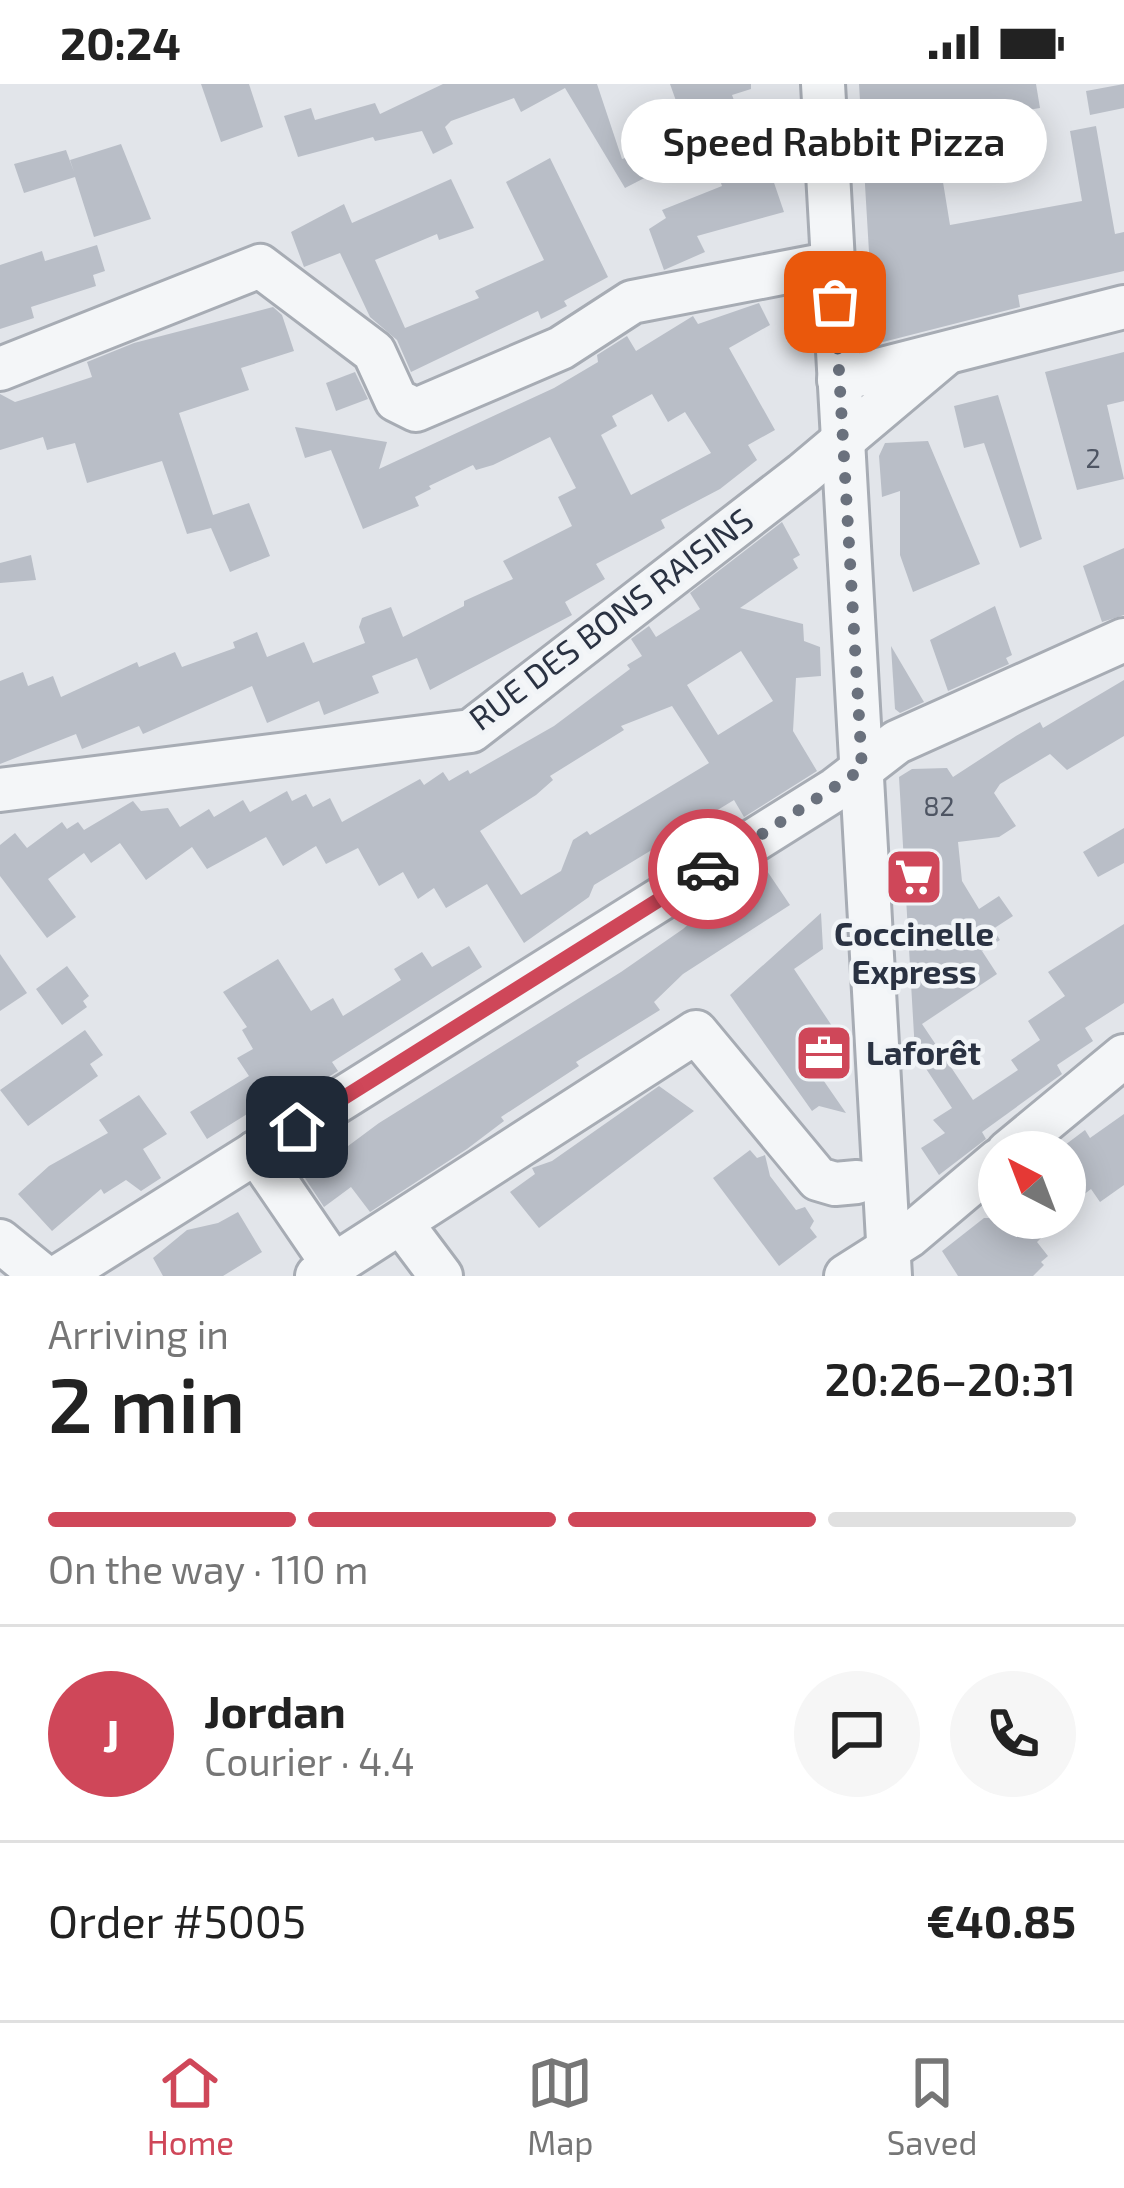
<!DOCTYPE html>
<meta charset="utf-8">
<style>
:root{--surface:#fff;--page:#f6f6f6;--text:#222;--muted:#767676;--line:#e0e0e0;--accent:#cf4759}
body{margin:0;font-family:"Exo 2",sans-serif;background:var(--page);color:var(--text);height:100vh;display:flex;flex-direction:column;font-size:45px;white-space:nowrap}
*{box-sizing:border-box;margin:0}
p{font-size:39px;color:var(--muted)}
.icon{flex:none;width:66px;height:66px;fill:none;stroke:currentColor;stroke-width:2;stroke-linecap:round;stroke-linejoin:round}
.map{position:relative;height:1192px;overflow:hidden}
.panel{display:flex;flex-direction:column;background:var(--surface);flex:1}
.panel>*{flex:none}
.needle{width:78px;rotate:318deg}
.tools{position:absolute;left:978px;top:1047px;display:grid;gap:24px}
.tools a{display:grid;place-items:center;width:108px;height:108px;border-radius:50%;background:var(--surface);box-shadow:0 6px 30px #0003;font-size:60px}
.pin{position:absolute;display:grid;place-items:center;width:102px;height:102px;color:#fff;margin:-51px;border-radius:24px;box-shadow:0 6px 18px #0006}
.courier{position:absolute;display:grid;place-items:center;width:120px;height:120px;margin:-60px;border:9px solid #cf4759;border-radius:50%;background:#fff;color:#222;box-shadow:0 3px 15px #0007}
.bubble{position:absolute;height:84px;border-radius:42px;background:var(--surface);box-shadow:0 6px 30px #0003;font-size:39px;font-weight:600;line-height:84px;text-align:center}
.summary em{font-style:normal;font-weight:600}
.summary div{display:flex;flex-direction:column-reverse}
.summary{display:flex;align-items:center;justify-content:space-between;height:204px;padding:0 48px}
h1{font-size:78px;font-weight:600;line-height:90px}
.bar{display:grid;grid-template-columns:repeat(4,1fr);gap:18px 12px;align-content:center;height:144px;padding:0 48px}
.bar i{height:15px;border-radius:9px;background:var(--line)}
.bar .selected{background:var(--accent)}
.bar p{grid-column:span 4}
.line{display:flex;align-items:center;gap:30px;padding:0 48px;border-top:3px solid var(--line)}
.line div{flex:1}
.round{display:grid;place-items:center;flex:none;width:126px;height:126px;border-radius:63px;background:var(--page)}
.status{display:flex;justify-content:space-between;align-items:center;height:84px;padding:0 60px;background:var(--surface);direction:ltr}
.status svg{height:33px;fill:currentColor}
.dock{display:flex;justify-content:space-around;align-items:center;height:168px;border-top:3px solid var(--line);background:var(--surface);font-size:33px;color:var(--muted)}
.dock a{display:grid;justify-items:center;gap:6px}
.dock .selected{color:var(--accent)}
.map>svg:first-child{display:block}
.building{fill:#b9bec7;fill-rule:evenodd}
.lines{fill:none;stroke-linecap:round;stroke-linejoin:round}
.minor-casing{stroke:#a7acb4;stroke-width:48}
.minor{stroke:#f4f6f8;stroke-width:42}
.done{stroke:#6a717d;stroke-width:12;stroke-dasharray:0 21.6}
.route{stroke:#cf4759;stroke-width:15}
.labels{text-anchor:middle;stroke-width:9;stroke-linejoin:round;paint-order:stroke}
.number-label{font-size:27px;fill:#4e5563}
.street-label{font-size:33px;fill:#2a3242;stroke:#f1f4f7}
.poi-label{font-size:33px;font-weight:bold;fill:#2a3242;stroke:#f1f4f7}
</style>
<div class="status"><b>20:24</b><svg viewBox="0 0 49 12"><path d="M0 12V9h3v3zM5 12V6h3v6zM10 12V3h3v9zM15 12V0h3v12zM26 1h20v11H26zM47 4h2v5h-2z"/></svg></div>
<div class="map">
<svg width="1124" height="1192" viewBox="0 0 1124 1192">
<rect width="100%" height="100%" fill="#e2e5ea"/>
<g class="building">
<path d="M201 0H249L263 43 221 58Z"/>
<path d="M443 0H597L622 75 648 67 658 87 625 104 565 4 521 28 514 14 451 37 445 43 453 60 433 70 422 47 375 57 373 53 298 73 284 32 311 24 315 36 375 19 380 30Z"/>
<path d="M670 0H751V5L732 11 761 87 769 84 784 128 697 152 705 168 664 186 649 145 666 134 662 126 722 102 695 23 680 28Z"/>
<path d="M859 0H1036L1040 24 986 33 995 83 942 92 950 141 1082 117 1070 47 1096 42 1115 150 1124 148V187L1018 211 1020 223 883 258 874 252Z"/>
<path d="M1124 0V24L1090 31 1086 7Z"/>
<path d="M121 60 151 135 94 153 75 93 24 109 14 80 66 66 74 88 70 76Z"/>
<path d="M550 74 608 193 564 217 567 222 541 235 538 227 411 288 397 256 370 233 340 169 304 183 291 148 344 120 352 139 451 95 474 144 439 156 437 150 375 176 405 244 479 214 475 207 544 176 506 98Z"/>
<path d="M97 161 105 187 93 191 96 202 31 223 34 234 0 245V181L42 167 45 177Z"/>
<path d="M759 219 770 241 729 264 775 346 748 361 757 376 720 405 661 436 665 444 596 480 605 495 565 518 572 531 430 606 417 574 372 592 379 609 324 631 319 617 267 639 252 602 143 650 139 642 82 665 76 650 0 680V597L23 588 28 602 53 592 61 613 137 578 139 583 175 568 182 583 235 564 233 558 257 548 267 573 304 558 313 579 365 559 359 543 362 534 391 523 403 553 464 522V517L513 495 503 477 572 442 558 413 576 404 550 353 493 381 476 386 473 381 429 402 431 405 415 413 419 422 363 445 331 366 305 374 295 343 387 358 379 385 554 304 598 278 597 271 627 252 636 267 693 232 698 240ZM652 310 668 338 685 328 711 369 631 411 601 351 617 342 612 332Z"/>
<path d="M273 223 282 231 294 267 241 284 249 306 179 329 213 431 249 419 270 472 230 488 211 444 187 450 162 377 87 399 75 359 47 366 43 353 0 366V310L15 318 31 313 92 293 87 278 134 259Z"/>
<path d="M1124 268V317L1107 321 1124 395 1077 406 1045 288Z"/>
<path d="M355 288 368 315 336 327 326 299Z"/>
<path d="M998 311 1042 455 1020 464 984 359 964 364 954 322Z"/>
<path d="M928 357 980 480 913 508 900 471V407L882 413 879 372 885 359Z"/>
<path d="M782 438 800 471 793 475 798 484 740 524 803 540 804 557 820 563 821 592 796 594 793 647 817 687 744 733 734 716 594 801 589 813 524 859 487 800 446 824 434 804 418 815 403 788 379 802 358 764 326 780 316 762 283 782 266 753 207 785 192 763 146 796 120 759 91 779 84 769 48 795 76 833 47 854 0 792V761L15 749 27 764 62 738 67 745 78 738 84 746 133 717 141 727 168 724 180 743 209 725 214 733 243 716 250 728 287 707 292 717 306 710 313 723 330 714 342 738 420 695 424 701 443 688 449 697 468 686 470 690 554 642 630 585 627 581 642 572 631 555 649 542 656 553 700 525 690 509ZM741 567 773 617 718 651 687 601ZM672 622 709 679 590 751 587 747 573 756 561 787 521 811 480 747 536 711 553 696 550 692 624 646 621 642Z"/>
<path d="M1124 464V531L1102 538 1083 482Z"/>
<path d="M31 471 36 496 0 499V479Z"/>
<path d="M995 522 1012 571 1006 574 1009 580 948 607 930 556Z"/>
<path d="M891 562 924 618 900 629 895 625Z"/>
<path d="M1124 596V652L1067 686 1050 670 1000 700 994 709 1016 742 999 753 958 758 962 797 979 825 999 812 1013 832 993 845 1000 856 982 867 997 890 922 940 973 1016 1018 986 1011 976 1040 956 1028 937 1065 912 1048 888 1124 840V919L1085 944 1093 957 1057 981 1062 990 982 1048 986 1055 939 1091 921 1064 945 1049 933 1036 952 1024 915 968 899 693 912 685 947 684 953 693 1016 652 1040 638 1043 644Z"/>
<path d="M1124 744V779L1098 793 1083 768Z"/>
<path d="M763 781 790 821 683 890 654 918 660 926 576 978 579 982 501 1033 504 1037 467 1065 370 1128 351 1103 324 1123 305 1094 379 1039 621 888 683 845 704 827 700 820Z"/>
<path d="M821 829 823 865 794 885 834 945 826 951 836 979 819 990 846 1029 819 1022 812 1027 730 911Z"/>
<path d="M469 862 482 883 332 978 338 987 271 1029 265 1019 207 1055 190 1028 249 992 237 974 253 965 242 946 247 943 223 908 278 875 311 927 333 914 343 932 401 896 394 885 422 868 432 883Z"/>
<path d="M0 870 27 909 0 927Z"/>
<path d="M67 882 89 912 83 917 87 923 62 941 36 905Z"/>
<path d="M85 946 103 971 90 980 98 992 28 1042 0 1006Z"/>
<path d="M659 1002 694 1027 539 1144 510 1108 535 1090 532 1084 552 1077Z"/>
<path d="M139 1011 167 1050 143 1065 161 1094 141 1107 126 1096 104 1110 101 1105 52 1147 18 1110 49 1082 108 1049 99 1036Z"/>
<path d="M1124 1030V1101L1100 1118 1091 1105 1065 1125V1061L1085 1046 1090 1054Z"/>
<path d="M750 1066 757 1074 765 1071 770 1092 796 1126 805 1123 814 1137 810 1144 817 1153 779 1182 713 1094Z"/>
<path d="M238 1128 262 1168 223 1192H163L153 1174 187 1146 218 1139Z"/>
<path d="M984 1134H1027L1042 1153 1037 1158 1048 1172 1041 1178 1044 1181 1033 1192H958L942 1167Z"/>
</g>
<g class="lines">
<defs>
<g id="minor">
<path d="M823 0 890 1192"/>
<path d="M0 285 260 182 374 268 396 316 416 326 561 264 632 218 833 179"/>
<path d="M839 296 1124 223"/>
<path d="M0 706 471 647 803 390 943 272"/>
<path d="M256 1068 334 1182"/>
<path d="M1008 1068 1124 972"/>
<path d="M402 1140 441 1192"/>
<path d="M0 1157 43 1192"/>
<path d="M59 1192 836 705 897 658 1124 556"/>
<path d="M317 1192 696 948 818 1095 835 1100 857 1098"/>
<path d="M846 1192 909 1152 999 1076"/>
</g>
</defs>
<use href="#minor" class="minor-casing"/>
<use href="#minor" class="minor"/>
</g>
<g class="lines">
<path class="done" d="M708 785 862 685 835 218"/>
<path class="route" d="M297 1043 708 785"/>
</g>
<defs>
<symbol id="supermarket-square" viewBox="-11 -11 22 22"><rect x="-9" y="-9" width="18" height="18" rx="4" fill="#cf4759" stroke="#f1f4f7"/><path d="M-6-5.5h2.5l.6 2H6L4.5 2H-2.5L-4.4-4H-6ZM-1.5 3.2a1.3 1.3 0 1 0 .1 0ZM3 3.2a1.3 1.3 0 1 0 .1 0Z" fill="#fff"/></symbol>
<symbol id="office-square" viewBox="-11 -11 22 22"><rect x="-9" y="-9" width="18" height="18" rx="4" fill="#cf4759" stroke="#f1f4f7"/><path d="M-6-3h4V-5.5h4V-3h4V5H-6ZM-1-4.5V-3h2v-1.5ZM-6 0V1H6V0Z" fill="#fff"/></symbol>
</defs>
<g fill-rule="evenodd">
<use href="#supermarket-square" x="881" y="760" width="66" height="66"/>
<use href="#office-square" x="791" y="936" width="66" height="66"/>
</g>
<g class="labels">
<g class="number-label">
<text x="1093" y="384">2</text>
<text x="939" y="732">82</text>
</g>
<g class="street-label">
<text transform="translate(611 535) rotate(-37)" y="12">RUE DES BONS RAISINS</text>
</g>
<g class="poi-label">
<text x="914" y="862">Coccinelle<tspan x="914" dy="38">Express</tspan></text>
<text x="866" y="981" text-anchor="start">Laforêt</text>
</g>
</g>
</svg>
<div class="tools">
<a><svg class="needle" viewBox="-14 -14 28 28"><path d="M0-13l5 13h-10z" fill="#e53935"/><path d="M0 13l5-13h-10z" fill="#767676"/></svg></a>
</div>
<div class="pin" style="left:835px;top:218px;background:#ea580c"><svg class="icon" aria-label="bag" viewBox="0 0 24 24"><path d="M5 8h14l-1 12H6zM9 8a3 3 0 0 1 6 0"/></svg></div>
<div class="pin" style="left:297px;top:1043px;background:#1f2937"><svg class="icon" aria-label="home" viewBox="0 0 24 24"><path d="M3 11l9-7 9 7M6 9v11h12V9"/></svg></div>
<div class="courier" style="left:708px;top:785px"><svg class="icon" aria-label="car" viewBox="0 0 24 24"><path d="M5 17H2v-5l4-1 3-4h7l3 4 3 1v5h-3M9 17h6M6 11h13"/><circle cx="7" cy="17" r="2"/><circle cx="17" cy="17" r="2"/></svg></div>
<div class="bubble" style="left:621px;top:15px;width:426px">Speed Rabbit Pizza</div>
</div>
<section class="panel">
<div class="summary"><div><h1>2 min</h1><p>Arriving in</p></div><em>20:26–20:31</em></div>
<div class="bar"><i class="selected"></i><i class="selected"></i><i class="selected"></i><i></i><p>On the way · 110 m</p></div>
<div class="line" style="height:216px"><b class="round" style="background:var(--accent);color:#fff">J</b><div><b>Jordan</b><p>Courier · 4.4</p></div><a class="round"><svg class="icon" aria-label="chat" viewBox="0 0 24 24"><path d="M4 5h16v11H9l-5 4z"/></svg></a><a class="round"><svg class="icon" aria-label="phone" viewBox="0 0 24 24"><path d="M5 4h4l2 5-3 2q2 4 5 5l2-3 5 2v4C11 20 4 13 5 4z"/></svg></a></div>
<div class="line" style="height:156px"><div>Order #5005</div><b>€40.85</b></div>
</section>
<nav class="dock">
<a class="selected"><svg class="icon" aria-label="home" viewBox="0 0 24 24"><path d="M3 11l9-7 9 7M6 9v11h12V9"/></svg>Home</a>
<a><svg class="icon" aria-label="map" viewBox="0 0 24 24"><path d="M3 6l6-2 6 2 6-2v14l-6 2-6-2-6 2zM9 4v14M15 6v14"/></svg>Map</a>
<a><svg class="icon" aria-label="saved" viewBox="0 0 24 24"><path d="M7 4h10v16l-5-4-5 4z"/></svg>Saved</a>
</nav>
